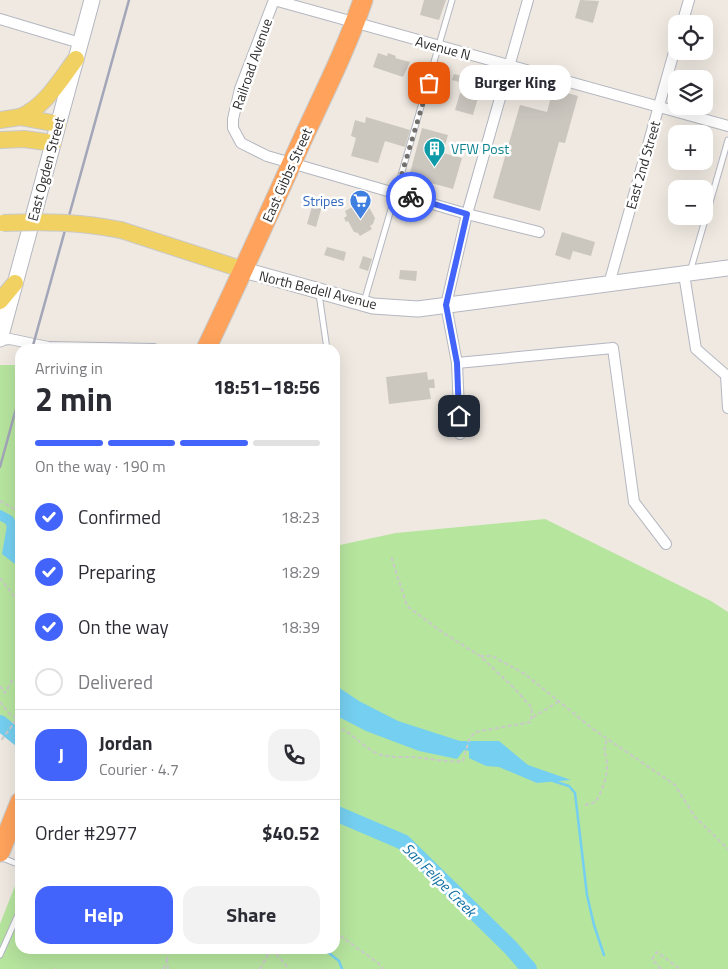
<!DOCTYPE html>
<meta charset="utf-8">
<style>
:root{--surface:#fff;--page:#f2f2f3;--text:#2b2b33;--muted:#7c7c81;--line:#e1e1e2;--accent:#4264fb}
body{margin:0;font-family:"Titillium Web",sans-serif;background:var(--page);color:var(--text);height:100vh;display:flex;flex-direction:column;font-size:19px;white-space:nowrap}
*{box-sizing:border-box;margin:0}
p{font-size:16px;color:var(--muted)}
.icon{flex:none;width:28px;height:28px;fill:none;stroke:currentColor;stroke-width:2;stroke-linecap:round;stroke-linejoin:round}
.map{position:relative;flex:1;overflow:hidden}
.side{position:absolute;left:15px;top:344px;width:325px;height:610px;display:flex;flex-direction:column;background:var(--surface);border-radius:15px;box-shadow:0 5px 20px #0002}
.side>*{flex:none}
.controls{position:absolute;left:668px;top:15px;display:grid;gap:10px}
.controls a{display:grid;place-items:center;width:45px;height:45px;border-radius:10px;background:var(--surface);box-shadow:0 5px 20px #0002;font-size:25px}
.pin{position:absolute;display:grid;place-items:center;width:42px;height:42px;color:#fff;margin:-21px;border-radius:10px;box-shadow:0 2px 8px #0006}
.courier{position:absolute;display:grid;place-items:center;width:50px;height:50px;margin:-25px;border:4px solid #4264fb;border-radius:50%;background:#fff;color:#222;box-shadow:0 1px 6px #0007}
.bubble{position:absolute;height:35px;border-radius:15px;background:var(--surface);box-shadow:0 5px 20px #0002;font-size:16px;font-weight:700;line-height:35px;text-align:center}
.summary em{font-style:normal;font-weight:700}
.summary div{display:flex;flex-direction:column-reverse}
.summary{display:flex;align-items:center;justify-content:space-between;height:85px;padding:0 20px}
h1{font-size:32px;font-weight:700;line-height:38px}
.bar{display:grid;grid-template-columns:repeat(4,1fr);gap:8px 5px;align-content:center;height:60px;padding:0 20px}
.bar i{height:6px;border-radius:4px;background:var(--line)}
.bar .on{background:var(--accent)}
.bar p{grid-column:span 4}
.line{display:flex;align-items:center;gap:12px;padding:0 20px;border-top:1px solid var(--line)}
.line div{flex:1}
.round{display:grid;place-items:center;flex:none;width:52px;height:52px;border-radius:15px;background:var(--page)}
ol{padding:0 20px;list-style:none}
li{display:flex;align-items:center;gap:15px;height:55px}
li p{margin-inline-start:auto}
li .icon{padding:5px;border-radius:50%;background:var(--accent);color:#fff;stroke-width:4}
li:last-child{color:var(--muted)}
li i{width:28px;height:28px;border:2px solid var(--line);border-radius:50%}
.button{display:flex;gap:10px;margin-top:auto;padding:10px 20px}
.button a{flex:1;height:58px;border-radius:15px;background:var(--accent);color:#fff;font-size:20px;font-weight:700;line-height:58px;text-align:center}
.button a+a{background:var(--page);color:var(--text)}
.map>svg:first-child{display:block}
.green{fill:#b6e59e}
.water{fill:#75cff0}
.lines{fill:none;stroke-linecap:round;stroke-linejoin:round}
.stream{stroke:#75cff0;stroke-width:2.5}
.canal{stroke:#75cff0;stroke-width:10}
.river{stroke:#75cff0;stroke-width:16}
.building{fill:#cbc7bf}
.lane-casing{stroke:#b4b7c1;stroke-width:7}
.street-casing{stroke:#b4b7c1;stroke-width:12}
.secondary-casing{stroke:#b4b7c1;stroke-width:17}
.primary-casing{stroke:#c9c9c9;stroke-width:18}
.highway-casing{stroke:#c9c9c9;stroke-width:21}
.path{stroke:#c9c9c9;stroke-width:2;stroke-dasharray:4 2.5;stroke-linecap:butt}
.lane{stroke:#fff;stroke-width:5}
.street{stroke:#fff;stroke-width:10}
.secondary{stroke:#fff;stroke-width:15}
.primary{stroke:#f2d163;stroke-width:16}
.highway{stroke:#ffa35c;stroke-width:19}
.rail{stroke:#a3a6b8;stroke-width:2.5}
.primary-bridge-casing{stroke:#c9c9c9;stroke-width:18;stroke-linecap:butt}
.primary-bridge{stroke:#f2d163;stroke-width:16}
.done{stroke:#726f6d;stroke-width:5;stroke-dasharray:0 9}
.route{stroke:#4264fb;stroke-width:6}
.labels{text-anchor:middle;stroke-width:5;stroke-linejoin:round;paint-order:stroke}
.street-label{font-size:14px;fill:#2e2e2e;stroke:#fff}
.culture-label{font-size:14px;fill:#0d838f;stroke:#fff;text-anchor:start}
.shop-label{font-size:14px;fill:#366cbe;stroke:#fff;text-anchor:end}
.water-label{font-size:15px;font-style:italic;fill:#0d6fa3;stroke:#fff}
</style>
<div class="map">
<svg width="728" height="969" viewBox="0 0 728 969">
<rect width="100%" height="100%" fill="#efe9e1"/>
<g class="green">
<path d="M0 365H20V724L0 719Z"/>
<path d="M545 519 711 601 728 612V969H0V924L20 873V949H335V546L396 533Z"/>
</g>
<g class="water">
<path d="M7 525 20 529V568L2 554Z"/>
<path d="M335 685 359 701 398 721 460 741H499L528 765 571 780 537 783 499 767 486 766 469 758V751L464 750 457 759 419 751 366 731 335 715Z"/>
</g>
<g class="lines">
<g class="stream">
<path d="M553 781 569 786 575 793 587 895 594 925 604 955"/>
<path d="M324 949 339 961 342 969"/>
</g>
<path class="canal" d="M0 515 9 520 20 540"/>
<g class="river">
<path d="M0 723 20 739"/>
<path d="M335 813 403 842 511 948 529 969"/>
</g>
</g>
<g class="building">
<path d="M424 0H446L439 20 420 15Z"/>
<path d="M580 0 599 1 593 23 575 18Z"/>
<path d="M378 53 387 56 388 53 396 56 395 58 410 62 403 77 373 67Z"/>
<path d="M454 74 485 81 484 88 452 80Z"/>
<path d="M553 89 578 96 565 143 559 142 540 211 493 198 520 105 547 112Z"/>
<path d="M460 93 478 98 473 115 455 110Z"/>
<path d="M366 117 410 130 405 147 385 141 378 163 351 156 356 138 351 136 355 120 365 123Z"/>
<path d="M422 128 448 135 443 153 462 158 453 189 409 177Z"/>
<path d="M365 200 375 218 373 224 370 226 372 229 360 236 358 233 354 232 348 221 346 222 344 218 347 216 345 211Z"/>
<path d="M313 203 322 206 316 227 307 224Z"/>
<path d="M562 232 595 242 591 256 573 251 570 260 555 255Z"/>
<path d="M327 247 346 252 344 261 324 255Z"/>
<path d="M363 256 372 259 368 271 359 268Z"/>
<path d="M400 270 417 271 416 281 399 279Z"/>
<path d="M427 372 428 380 434 379 435 388H429L431 399 389 404 386 377Z"/>
</g>
<g class="lines">
<defs>
<g id="lane">
<path d="M690 272 728 140"/>
<path d="M319 294 327 349"/>
<path d="M364 302 452 0"/>
<path d="M0 857 20 865"/>
<path d="M0 955 20 910"/>
</g>
<g id="street">
<path d="M274 0 728 126"/>
<path d="M274 0 240 89 233 119V128L241 143 267 156 467 214 539 232"/>
<path d="M0 19 80 43"/>
<path d="M682 24 689 0"/>
<path d="M684 274 696 349 728 377"/>
<path d="M609 284 676 45"/>
<path d="M0 340 10 339 48 347 154 349"/>
<path d="M457 363 613 348 634 502 666 544"/>
<path d="M726 375 728 408"/>
<path d="M460 434 457 363 446 305 467 214 528 0"/>
</g>
<g id="secondary">
<path d="M244 270 373 306 418 309 728 268"/>
<path d="M0 339 92 0"/>
</g>
<g id="primary">
<path d="M20 117C45 107 60 80 76 59"/>
<path d="M0 120 20 117 58 124"/>
<path d="M0 140 24 139 53 143"/>
<path d="M121 230 244 270"/>
<path d="M0 301 15 283"/>
</g>
<g id="highway">
<path d="M206 349C240 278 272 207 304 136 325 91 347 47 363 0"/>
<path d="M0 852 20 802"/>
</g>
</defs>
<use href="#lane" class="lane-casing"/>
<use href="#street" class="street-casing"/>
<use href="#secondary" class="secondary-casing"/>
<use href="#primary" class="primary-casing"/>
<use href="#highway" class="highway-casing"/>
<g class="path">
<path d="M0 501 20 512"/>
<path d="M0 578 18 601"/>
<path d="M20 597 18 601 20 606"/>
<path d="M480 656H492L525 674 593 729 675 785 695 817 728 849"/>
<path d="M0 686 5 693 13 679"/>
<path d="M0 702 9 713 17 719 2 739 0 737"/>
<path d="M533 717 558 702"/>
<path d="M335 727C351 731 360 744 374 752 385 758 400 757 412 757 430 758 446 763 463 761L469 740 475 732 531 722 532 708 514 688 480 656 442 632 407 606 391 556"/>
<path d="M585 805 596 802C602 790 608 776 607 763 605 751 603 752 607 739"/>
<path d="M335 932 378 963 383 969"/>
<path d="M272 949 289 969"/>
<path d="M167 961 168 949"/>
<path d="M55 968 56 969"/>
<path d="M163 969 167 961 168 969"/>
<path d="M260 969 271 949"/>
<path d="M661 969 652 959 657 952 680 969"/>
</g>
<use href="#lane" class="lane"/>
<use href="#street" class="street"/>
<use href="#secondary" class="secondary"/>
<use href="#primary" class="primary"/>
<use href="#highway" class="highway"/>
<g class="rail">
<path d="M32 349 129 0"/>
<path d="M0 467 20 394"/>
</g>
<defs>
<path id="primary-bridge" d="M3 223C46 221 79 222 121 230"/>
</defs>
<use href="#primary-bridge" class="primary-bridge-casing"/>
<use href="#primary-bridge" class="primary-bridge"/>
</g>
<g class="lines">
<path class="done" d="M411 197 396 193 429 83"/>
<path class="route" d="M411 197 467 214 446 305 457 363 459 416"/>
</g>
<defs>
<symbol id="building-pin" viewBox="-11 -11 22 30"><path d="M0 17L-7.5 6A9.5 9.5 0 1 1 7.5 6Z" fill="#0f9aa8" stroke="#fff"/><path d="M-4-6H4V6H1V3H-1V6H-4ZM-2.5-4.3h1.7v1.8h-1.7ZM.8-4.3h1.7v1.8H.8ZM-2.5-1h1.7V.8h-1.7ZM.8-1h1.7V.8H.8Z" fill="#fff"/></symbol>
<symbol id="supermarket-pin" viewBox="-11 -11 22 30"><path d="M0 17L-7.5 6A9.5 9.5 0 1 1 7.5 6Z" fill="#3f7fe0" stroke="#fff"/><path d="M-6-5.5h2.5l.6 2H6L4.5 2H-2.5L-4.4-4H-6ZM-1.5 3.2a1.3 1.3 0 1 0 .1 0ZM3 3.2a1.3 1.3 0 1 0 .1 0Z" fill="#fff"/></symbol>
</defs>
<g fill-rule="evenodd">
<use href="#building-pin" x="422" y="136" width="25" height="34"/>
<use href="#supermarket-pin" x="348" y="188" width="25" height="34"/>
</g>
<g class="labels">
<g class="street-label">
<text transform="translate(443 48) rotate(15)" y="5">Avenue N</text>
<text transform="translate(252 64) rotate(-71)" y="5">Railroad Avenue</text>
<text transform="translate(643 165) rotate(-74)" y="5">East 2nd Street</text>
<text transform="translate(46 169) rotate(-75)" y="5">East Ogden Street</text>
<text transform="translate(287 175) rotate(-66)" y="5">East Gibbs Street</text>
<text transform="translate(318 290) rotate(14)" y="5">North Bedell Avenue</text>
</g>
<g class="culture-label">
<text x="451" y="154">VFW Post</text>
</g>
<g class="shop-label">
<text x="344" y="206">Stripes</text>
</g>
<g class="water-label">
<text transform="translate(439 880) rotate(45)" y="5">San Felipe Creek</text>
</g>
</g>
</svg>
<div class="controls">
<a><svg class="icon" aria-label="locate" viewBox="0 0 24 24"><circle cx="12" cy="12" r="6"/><path d="M12 2v4M12 18v4M2 12h4M18 12h4"/></svg></a>
<a><svg class="icon" aria-label="layers" viewBox="0 0 24 24"><path d="M12 4l9 5-9 5-9-5zM3 14l9 5 9-5"/></svg></a>
<a>+</a>
<a>−</a>
</div>
<div class="pin" style="left:429px;top:83px;background:#ea580c"><svg class="icon" aria-label="bag" viewBox="0 0 24 24"><path d="M5 8h14l-1 12H6zM9 8a3 3 0 0 1 6 0"/></svg></div>
<div class="pin" style="left:459px;top:416px;background:#1f2937"><svg class="icon" aria-label="home" viewBox="0 0 24 24"><path d="M3 11l9-7 9 7M6 9v11h12V9"/></svg></div>
<div class="courier" style="left:411px;top:197px"><svg class="icon" aria-label="bike" viewBox="0 0 24 24"><circle cx="6" cy="16" r="4"/><circle cx="18" cy="16" r="4"/><path d="M6 16l4-8h5l3 8M10 8l3 8H6M13 5h3"/></svg></div>
<div class="bubble" style="left:459px;top:65px;width:112px">Burger King</div>
<section class="side">
<div class="summary"><div><h1>2 min</h1><p>Arriving in</p></div><em>18:51–18:56</em></div>
<div class="bar"><i class="on"></i><i class="on"></i><i class="on"></i><i></i><p>On the way · 190 m</p></div>
<ol>
<li><svg class="icon" aria-label="check" viewBox="0 0 24 24"><path d="M5 12l5 5 9-10"/></svg>Confirmed<p>18:23</p></li>
<li><svg class="icon" aria-label="check" viewBox="0 0 24 24"><path d="M5 12l5 5 9-10"/></svg>Preparing<p>18:29</p></li>
<li><svg class="icon" aria-label="check" viewBox="0 0 24 24"><path d="M5 12l5 5 9-10"/></svg>On the way<p>18:39</p></li>
<li><i></i>Delivered</li>
</ol>
<div class="line" style="height:90px"><b class="round" style="background:var(--accent);color:#fff">J</b><div><b>Jordan</b><p>Courier · 4.7</p></div><a class="round"><svg class="icon" aria-label="phone" viewBox="0 0 24 24"><path d="M5 4h4l2 5-3 2q2 4 5 5l2-3 5 2v4C11 20 4 13 5 4z"/></svg></a></div>
<div class="line" style="height:65px"><div>Order #2977</div><b>$40.52</b></div>
<div class="button"><a>Help</a><a>Share</a></div>
</section>
</div>
